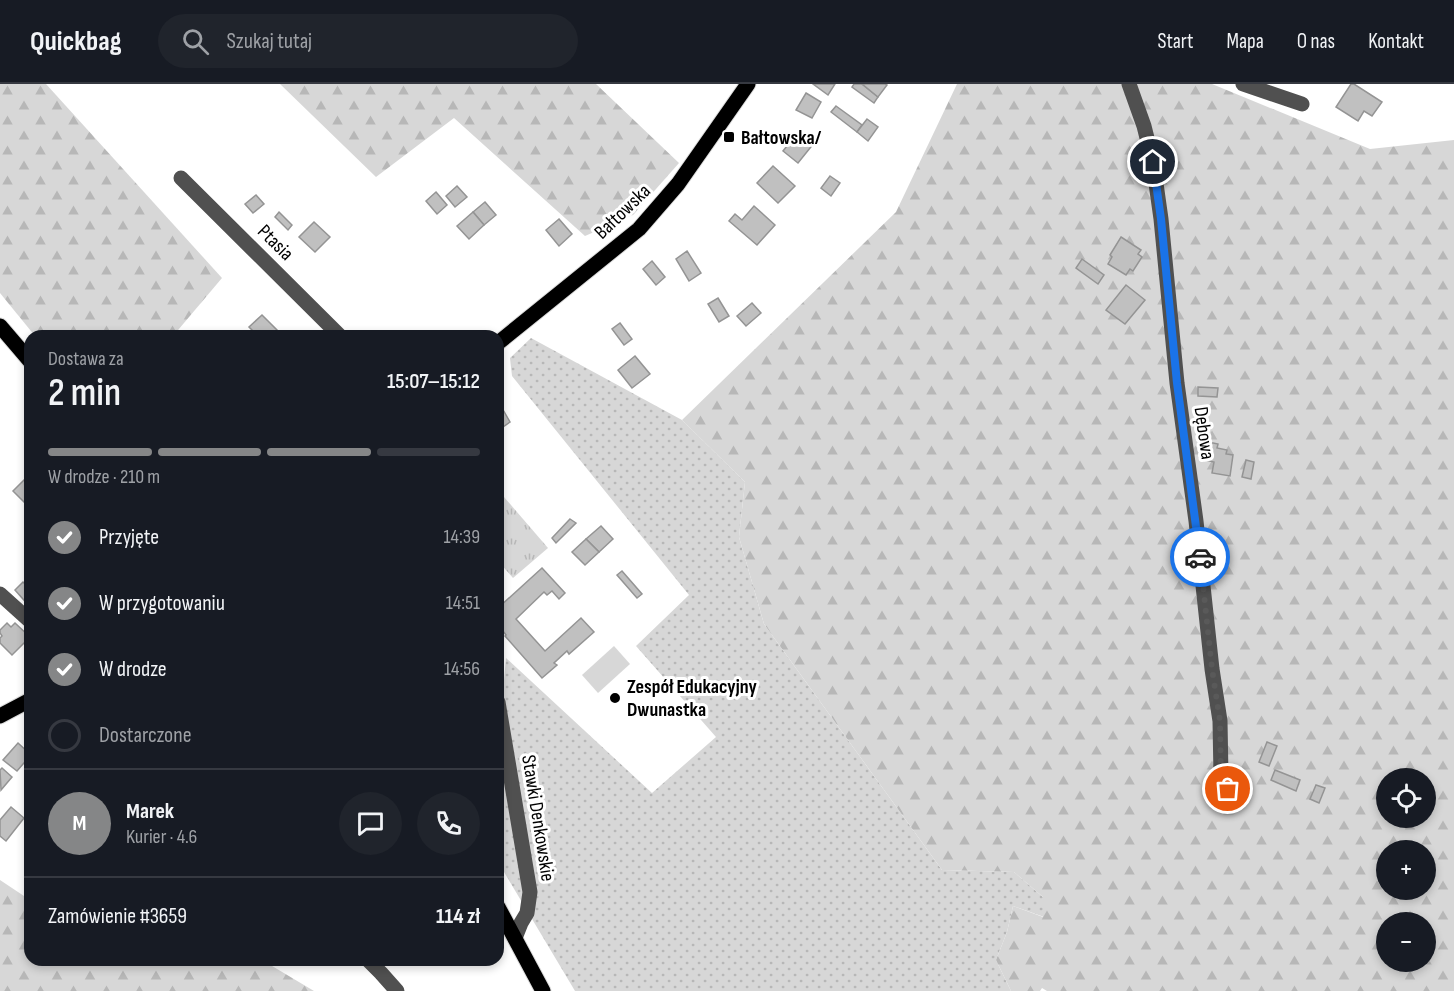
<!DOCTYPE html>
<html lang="pl">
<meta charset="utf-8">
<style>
:root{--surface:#171b24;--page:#20242c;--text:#f1f3f6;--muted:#9ea1a6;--line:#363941;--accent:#858687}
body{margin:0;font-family:"Sofia Sans Condensed",sans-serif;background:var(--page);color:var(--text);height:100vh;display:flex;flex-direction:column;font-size:22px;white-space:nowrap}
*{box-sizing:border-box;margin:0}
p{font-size:20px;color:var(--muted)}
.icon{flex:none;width:33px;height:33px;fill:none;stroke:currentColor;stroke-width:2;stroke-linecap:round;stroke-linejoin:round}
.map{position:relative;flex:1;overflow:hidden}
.side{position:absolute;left:24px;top:246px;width:480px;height:636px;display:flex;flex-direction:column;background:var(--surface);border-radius:18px;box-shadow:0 3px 9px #0003}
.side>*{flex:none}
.controls{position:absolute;left:1376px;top:684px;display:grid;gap:12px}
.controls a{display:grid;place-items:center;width:60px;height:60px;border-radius:50%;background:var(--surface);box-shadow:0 3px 9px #0003;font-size:30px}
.pin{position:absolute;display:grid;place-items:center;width:51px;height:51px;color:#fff;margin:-26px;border:3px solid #fff;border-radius:50%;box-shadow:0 2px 6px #0007}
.courier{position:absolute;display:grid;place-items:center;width:60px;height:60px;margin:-30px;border:4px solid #1a73e8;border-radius:50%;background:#fff;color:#222;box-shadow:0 2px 8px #0007}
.overview em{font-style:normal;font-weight:600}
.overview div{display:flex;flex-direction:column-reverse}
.overview{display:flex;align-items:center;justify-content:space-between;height:102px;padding:0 24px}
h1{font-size:39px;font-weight:600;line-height:45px}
.bar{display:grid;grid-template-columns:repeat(4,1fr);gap:9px 6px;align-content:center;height:72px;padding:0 24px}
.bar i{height:8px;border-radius:4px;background:var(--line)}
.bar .active{background:var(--accent)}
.bar p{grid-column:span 4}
.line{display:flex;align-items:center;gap:15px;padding:0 24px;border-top:2px solid var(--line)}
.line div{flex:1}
.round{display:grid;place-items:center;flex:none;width:63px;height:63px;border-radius:32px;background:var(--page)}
ol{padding:0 24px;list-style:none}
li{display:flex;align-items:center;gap:18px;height:66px}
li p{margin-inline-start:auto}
li .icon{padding:6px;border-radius:50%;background:var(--accent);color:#fff;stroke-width:4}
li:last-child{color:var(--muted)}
li i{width:33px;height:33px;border:3px solid var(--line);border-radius:50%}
header{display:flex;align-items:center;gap:36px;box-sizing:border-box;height:84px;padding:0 30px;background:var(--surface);border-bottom:2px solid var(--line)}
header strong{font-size:28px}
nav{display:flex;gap:33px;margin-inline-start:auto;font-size:21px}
.search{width:420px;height:54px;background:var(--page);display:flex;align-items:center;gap:15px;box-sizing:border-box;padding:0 21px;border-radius:33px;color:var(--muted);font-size:22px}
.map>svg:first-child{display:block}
.grass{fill:url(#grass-dots)}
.forest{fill:url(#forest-firs);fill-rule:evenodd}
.park{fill:url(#park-tufts)}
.pitch{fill:#d7d7d7}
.building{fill:#c0c0c0;stroke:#949494;stroke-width:1.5}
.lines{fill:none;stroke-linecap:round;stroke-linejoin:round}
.major-casing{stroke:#dbdbdb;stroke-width:17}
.minor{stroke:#505050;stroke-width:15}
.major{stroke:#000;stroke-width:15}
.done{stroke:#595959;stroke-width:6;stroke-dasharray:0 10.8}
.route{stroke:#1a73e8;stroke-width:8}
.poi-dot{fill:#000;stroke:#fff;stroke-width:2}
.labels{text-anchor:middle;stroke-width:6;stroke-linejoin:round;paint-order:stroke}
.poi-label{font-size:20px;font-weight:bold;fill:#000;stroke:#fff;text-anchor:start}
.street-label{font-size:20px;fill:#000;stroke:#fff}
</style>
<header>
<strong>Quickbag</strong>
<div class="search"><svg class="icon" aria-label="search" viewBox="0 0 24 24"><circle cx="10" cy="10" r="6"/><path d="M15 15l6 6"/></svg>Szukaj tutaj</div>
<nav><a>Start</a><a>Mapa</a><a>O nas</a><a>Kontakt</a></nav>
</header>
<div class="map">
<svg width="1454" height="907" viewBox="0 0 1454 907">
<defs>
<pattern id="grass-dots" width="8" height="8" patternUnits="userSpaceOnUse" patternTransform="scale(1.5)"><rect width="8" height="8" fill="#d7d7d7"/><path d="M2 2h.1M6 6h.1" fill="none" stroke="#b7b7b7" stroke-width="1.8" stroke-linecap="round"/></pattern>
<pattern id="forest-firs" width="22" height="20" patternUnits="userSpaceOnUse" patternTransform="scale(1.5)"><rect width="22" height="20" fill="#d7d7d7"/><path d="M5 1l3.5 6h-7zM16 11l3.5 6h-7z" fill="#b7b7b7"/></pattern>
<pattern id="park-tufts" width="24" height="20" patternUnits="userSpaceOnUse" patternTransform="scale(1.5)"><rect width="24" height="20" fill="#d7d7d7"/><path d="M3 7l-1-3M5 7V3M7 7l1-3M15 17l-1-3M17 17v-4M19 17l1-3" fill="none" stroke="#b7b7b7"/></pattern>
</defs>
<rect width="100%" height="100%" fill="#fff"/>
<path class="grass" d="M531 254 682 336 745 398 739 453 764 540 942 786 1014 788 1043 813 1044 833 1013 822 1007 848 996 876 1011 907H575L498 778V635L501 629 506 574 652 709 716 653 636 562 689 511 512 292 510 274Z"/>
<g class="forest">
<path d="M0 0H46L222 194 173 252H35L0 209Z"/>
<path d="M280 0H596L679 79 633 131 585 152 454 34 376 93Z"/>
<path d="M957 0H1212L1370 65 1454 56V907H1047L1042 904 1040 907H1011L996 876 1007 848 1013 822 1043 833V813L1014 788 942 786 764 540 739 453 745 398 682 336 896 128ZM1386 694H1425V734H1386ZM1386 766H1425V806H1386ZM1386 838H1425V878H1386Z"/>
<path d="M0 796 30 816V876H262L314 907H0Z"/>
</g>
<path class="park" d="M498 406 548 464 513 494 498 477Z"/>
<path class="pitch" d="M614 562 630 580 598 609 582 591Z"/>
<g class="building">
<path d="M813 0H835L828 11Z"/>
<path d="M854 0H862L878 13 874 19 852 3Z"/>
<path d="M862 0H885L887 1 878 13Z"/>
<path d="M1351 0H1354L1382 18 1372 32 1364 27 1358 37 1336 23Z"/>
<path d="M806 9 821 18 812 34 796 26Z"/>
<path d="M836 22 862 41 857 48 831 28Z"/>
<path d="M867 35 878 43 868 57 857 48Z"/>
<path d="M799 47 814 59 798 79 783 67Z"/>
<path d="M773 82 795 102 778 119 757 99Z"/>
<path d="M830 92 840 99 831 112 821 104Z"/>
<path d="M457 102 467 113 455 123 446 112Z"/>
<path d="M436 108 447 121 437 130 426 117Z"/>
<path d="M256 111 264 120 253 129 245 120Z"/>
<path d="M485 118 496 131 484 141 473 128Z"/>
<path d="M754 122 775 141 757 161 729 137 735 130 742 136Z"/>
<path d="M279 128 292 141 288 146 275 133Z"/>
<path d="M473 128 484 141 469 155 457 142Z"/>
<path d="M559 135 572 150 559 162 546 146Z"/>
<path d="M314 138 330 153 315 168 299 153Z"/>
<path d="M1121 153 1141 166 1138 170 1142 173 1133 187 1130 185 1126 191 1108 180 1112 173 1110 171Z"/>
<path d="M687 167 701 189 689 197 676 175Z"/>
<path d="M1082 175 1104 191 1098 200 1076 184Z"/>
<path d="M652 177 665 193 656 201 643 185Z"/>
<path d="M1126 201 1145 216 1125 240 1106 226Z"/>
<path d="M718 214 729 232 719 238 708 220Z"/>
<path d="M752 219 761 229 746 242 737 232Z"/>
<path d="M262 231 277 246 270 252H258L249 243Z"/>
<path d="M620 239 632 255 624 261 612 245Z"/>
<path d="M635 272 650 290 632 304 618 286Z"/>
<path d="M1198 303 1218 304 1217 313 1198 312Z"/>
<path d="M498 317 510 338 503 343 498 335Z"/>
<path d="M1204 357 1218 360 1217 364 1227 366 1226 370 1233 371 1230 392 1212 389 1214 378 1201 375Z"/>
<path d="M1246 376 1254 378 1251 395 1242 393Z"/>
<path d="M30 390V424L13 407Z"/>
<path d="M570 435 576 439 556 459 552 454Z"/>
<path d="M601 442 613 455 599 468 586 455Z"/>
<path d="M586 455 599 468 585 481 572 468Z"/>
<path d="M542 484 565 509 559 515 552 507 547 511 544 508 516 535 545 567 581 534 594 548 569 570 567 567 554 579 557 581 542 594 505 552 506 551 503 547 498 551V524Z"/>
<path d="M622 487 642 510 637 514 617 491Z"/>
<path d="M23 498 30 505V523L15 506Z"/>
<path d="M7 539 11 543 15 539 30 553 12 571 0 559V554L2 552 0 549V546Z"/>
<path d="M1267 658 1277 662 1269 682 1259 678Z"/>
<path d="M18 659 30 670V672L17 687 3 676Z"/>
<path d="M2 684 12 693 1 706 0 686Z"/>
<path d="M1275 686 1300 696 1296 707 1271 696Z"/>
<path d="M1316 701 1325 704 1319 719 1310 715Z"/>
<path d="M11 723 24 734 6 757 0 752V736Z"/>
</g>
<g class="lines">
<defs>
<g id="major">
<path d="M0 242 30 277"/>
<path d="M498 259 639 145 678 100 748 0"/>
<path d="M0 632 30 616"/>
<path d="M498 823 543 907"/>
</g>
</defs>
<use href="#major" class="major-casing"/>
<g class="minor">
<path d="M1129 0 1144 42 1153 78 1161 135 1177 299 1196 437 1212 585 1220 637 1221 692 1228 705"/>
<path d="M1243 0 1302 20"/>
<path d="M181 94 340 252"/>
<path d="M0 510 30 537"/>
<path d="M498 618 530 808 527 829 521 839 515 854"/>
<path d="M368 876 381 889 397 907"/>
</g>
<use href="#major" class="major"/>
</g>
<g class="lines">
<path class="done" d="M1200 473 1212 585 1220 637 1221 692 1228 705"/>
<path class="route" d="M1153 78 1161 135 1177 299 1200 473"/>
</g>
<g class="poi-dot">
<rect x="723" y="47" width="12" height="12" rx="3"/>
<circle cx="615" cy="614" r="6"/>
</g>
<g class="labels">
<g class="poi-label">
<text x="741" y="60">Bałtowska/</text>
<text x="627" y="609">Zespół Edukacyjny<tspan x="627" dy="23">Dwunastka</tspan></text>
</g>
<g class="street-label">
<text transform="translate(622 127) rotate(-44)" y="7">Bałtowska</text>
<text transform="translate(276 158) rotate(45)" y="7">Ptasia</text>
<text transform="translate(1205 349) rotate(82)" y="7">Dębowa</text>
<text transform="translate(539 734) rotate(81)" y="7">Stawki Denkowskie</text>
</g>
</g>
</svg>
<div class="controls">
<a><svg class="icon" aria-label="locate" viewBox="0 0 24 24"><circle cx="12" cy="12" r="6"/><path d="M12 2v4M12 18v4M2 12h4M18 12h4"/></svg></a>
<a>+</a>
<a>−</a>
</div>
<div class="pin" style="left:1228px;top:705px;background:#ea580c"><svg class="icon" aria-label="bag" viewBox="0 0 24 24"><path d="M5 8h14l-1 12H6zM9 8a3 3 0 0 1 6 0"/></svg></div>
<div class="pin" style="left:1153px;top:78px;background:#1f2937"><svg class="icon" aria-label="home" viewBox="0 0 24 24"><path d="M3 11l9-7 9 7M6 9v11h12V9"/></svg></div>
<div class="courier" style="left:1200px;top:473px"><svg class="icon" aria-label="car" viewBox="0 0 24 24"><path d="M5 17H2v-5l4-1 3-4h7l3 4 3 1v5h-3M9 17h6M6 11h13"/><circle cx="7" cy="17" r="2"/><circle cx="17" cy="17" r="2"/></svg></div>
<section class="side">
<div class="overview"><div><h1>2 min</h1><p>Dostawa za</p></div><em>15:07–15:12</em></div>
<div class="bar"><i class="active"></i><i class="active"></i><i class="active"></i><i></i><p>W drodze · 210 m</p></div>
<ol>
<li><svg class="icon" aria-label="check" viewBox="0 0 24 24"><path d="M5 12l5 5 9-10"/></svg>Przyjęte<p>14:39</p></li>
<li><svg class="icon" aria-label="check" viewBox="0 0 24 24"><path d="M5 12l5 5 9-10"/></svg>W przygotowaniu<p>14:51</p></li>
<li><svg class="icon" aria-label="check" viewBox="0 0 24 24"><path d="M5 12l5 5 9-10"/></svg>W drodze<p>14:56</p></li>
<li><i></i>Dostarczone</li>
</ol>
<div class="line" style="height:108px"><b class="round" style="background:var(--accent);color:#fff">M</b><div><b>Marek</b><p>Kurier · 4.6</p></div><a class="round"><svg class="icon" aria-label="chat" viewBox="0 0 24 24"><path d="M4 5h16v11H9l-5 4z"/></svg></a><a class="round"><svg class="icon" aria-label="phone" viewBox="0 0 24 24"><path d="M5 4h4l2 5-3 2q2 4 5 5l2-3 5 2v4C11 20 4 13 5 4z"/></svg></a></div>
<div class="line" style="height:78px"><div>Zamówienie #3659</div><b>114 zł</b></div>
</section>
</div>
